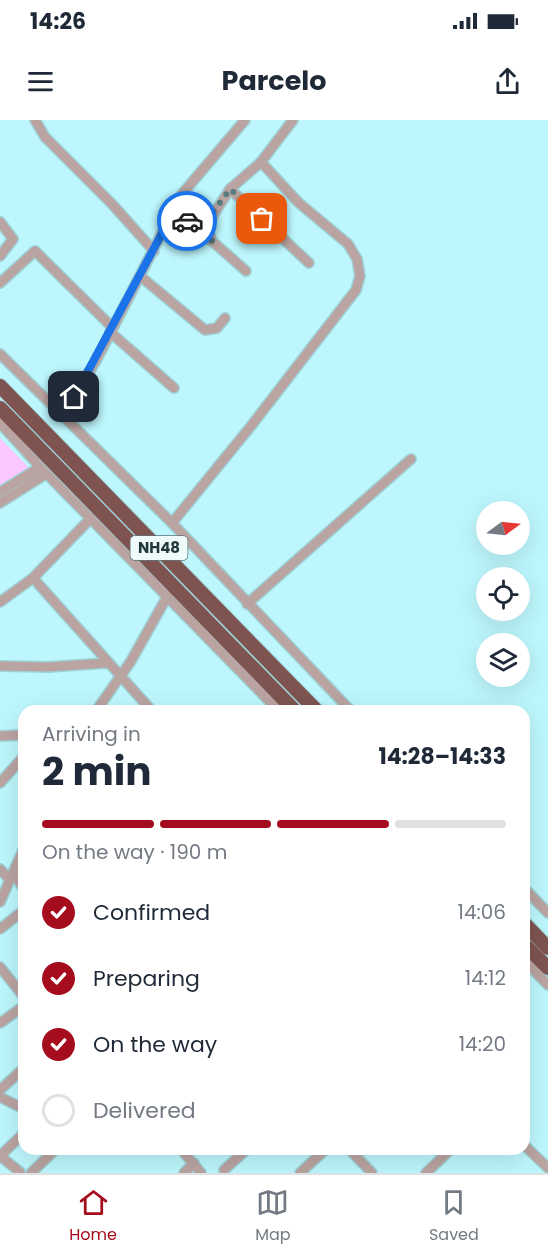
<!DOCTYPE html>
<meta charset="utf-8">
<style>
:root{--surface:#fff;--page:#f6f6f7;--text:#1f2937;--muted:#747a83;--line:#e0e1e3;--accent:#a50c1e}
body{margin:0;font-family:Poppins,sans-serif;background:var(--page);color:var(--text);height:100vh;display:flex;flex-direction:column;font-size:22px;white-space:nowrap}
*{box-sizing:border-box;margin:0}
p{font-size:20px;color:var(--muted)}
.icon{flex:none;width:33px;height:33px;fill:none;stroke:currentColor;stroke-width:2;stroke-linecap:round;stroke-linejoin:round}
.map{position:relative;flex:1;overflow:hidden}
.side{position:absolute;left:18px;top:585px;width:512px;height:450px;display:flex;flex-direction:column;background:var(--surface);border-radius:18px;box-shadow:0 6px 24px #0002}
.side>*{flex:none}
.needle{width:39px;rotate:75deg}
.fabs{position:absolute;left:476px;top:381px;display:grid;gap:12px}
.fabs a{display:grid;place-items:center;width:54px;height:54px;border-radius:50%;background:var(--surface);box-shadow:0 6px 24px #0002;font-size:30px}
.pin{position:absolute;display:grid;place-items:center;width:51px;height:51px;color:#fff;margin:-26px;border-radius:12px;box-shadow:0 3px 9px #0006}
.courier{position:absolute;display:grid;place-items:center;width:60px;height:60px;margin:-30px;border:4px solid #1a73e8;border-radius:50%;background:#fff;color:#222;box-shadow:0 2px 8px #0007}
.summary em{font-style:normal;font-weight:700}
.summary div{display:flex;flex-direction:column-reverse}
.summary{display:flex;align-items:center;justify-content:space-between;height:102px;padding:0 24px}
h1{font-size:39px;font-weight:700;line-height:45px}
.bar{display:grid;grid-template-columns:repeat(4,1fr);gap:9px 6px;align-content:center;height:72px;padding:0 24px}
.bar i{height:8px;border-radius:4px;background:var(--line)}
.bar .selected{background:var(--accent)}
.bar p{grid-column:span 4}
ol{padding:0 24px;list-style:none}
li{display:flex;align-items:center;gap:18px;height:66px}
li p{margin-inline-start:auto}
li .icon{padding:6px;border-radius:50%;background:var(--accent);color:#fff;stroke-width:4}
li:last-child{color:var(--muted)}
li i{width:33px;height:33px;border:3px solid var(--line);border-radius:50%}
.status{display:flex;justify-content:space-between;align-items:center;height:42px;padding:0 30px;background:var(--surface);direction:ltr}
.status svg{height:16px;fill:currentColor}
header{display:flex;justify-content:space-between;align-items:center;height:78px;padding:0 24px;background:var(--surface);font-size:27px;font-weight:700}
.menu{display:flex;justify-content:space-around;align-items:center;height:84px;border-top:2px solid var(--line);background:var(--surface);font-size:16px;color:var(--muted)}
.menu a{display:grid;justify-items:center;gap:3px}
.menu .selected{color:var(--accent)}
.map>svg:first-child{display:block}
.green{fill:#fbc7fe}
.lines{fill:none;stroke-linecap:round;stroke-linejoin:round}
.minor-casing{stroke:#9ed1d6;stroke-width:12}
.highway-casing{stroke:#9ed1d6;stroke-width:16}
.minor{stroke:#baa4a2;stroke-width:9}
.highway{stroke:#7f5450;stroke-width:14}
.done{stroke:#587c80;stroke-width:6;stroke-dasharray:0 10.8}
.route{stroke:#1a73e8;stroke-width:8}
.labels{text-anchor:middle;stroke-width:4.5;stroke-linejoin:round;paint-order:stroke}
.shield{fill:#effafb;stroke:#607375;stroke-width:1.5}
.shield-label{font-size:15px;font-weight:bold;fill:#22393c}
</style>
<div class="status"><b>14:26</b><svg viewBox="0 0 49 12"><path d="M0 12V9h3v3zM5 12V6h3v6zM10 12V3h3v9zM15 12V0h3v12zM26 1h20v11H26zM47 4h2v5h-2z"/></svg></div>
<header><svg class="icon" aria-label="menu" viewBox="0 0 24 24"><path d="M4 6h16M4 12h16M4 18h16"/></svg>Parcelo<svg class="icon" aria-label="share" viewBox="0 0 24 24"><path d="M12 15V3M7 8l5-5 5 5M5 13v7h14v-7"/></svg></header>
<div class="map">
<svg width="548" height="1053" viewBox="0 0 548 1053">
<rect width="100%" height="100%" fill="#bdf7fd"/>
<path class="green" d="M0 318 43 362 0 390Z"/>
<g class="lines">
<defs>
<g id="minor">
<path d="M35 0 45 17 112 84 154 131"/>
<path d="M261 42 293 0"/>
<path d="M230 69 309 143"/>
<path d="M174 91 210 120"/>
<path d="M0 102 13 119 0 136"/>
<path d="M140 156 205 210 217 208 225 198"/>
<path d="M0 163 35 131 112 207"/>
<path d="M110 212 174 268"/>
<path d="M0 234 172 403 351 591"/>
<path d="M63 297 98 237 182 74 245 0"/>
<path d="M0 303 40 347 279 591"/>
<path d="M0 372 40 347"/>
<path d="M0 383 46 354"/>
<path d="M172 403 251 306 356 170 360 156 357 139 348 124 299 83 261 42 230 69 206 106 212 121 246 151"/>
<path d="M33 458 152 591"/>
<path d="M0 482 33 458 91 398"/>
<path d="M247 484 411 339"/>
<path d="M0 546 48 547 107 543"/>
<path d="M96 591 131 541 168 475"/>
<path d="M0 616 24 615"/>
<path d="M0 663 24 636"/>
<path d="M0 749 10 760"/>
<path d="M13 753 24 769"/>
<path d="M524 768 548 793"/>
<path d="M0 782 24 728"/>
<path d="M0 809 24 790"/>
<path d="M524 840 548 865"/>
<path d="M0 847 24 877"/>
<path d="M0 903 24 886"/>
<path d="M0 970 24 948"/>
<path d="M0 977 24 989"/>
<path d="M524 1025 548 1048"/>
<path d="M181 1029 201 1053"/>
<path d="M349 1029 372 1053"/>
<path d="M0 1036 24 1013"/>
<path d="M0 1036 20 1052"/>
<path d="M224 1050 247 1029"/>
<path d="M31 1053 56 1029"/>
<path d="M184 1053 194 1043"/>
<path d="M300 1053 326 1029"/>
<path d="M426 1053 451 1029"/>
</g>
<g id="highway">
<path d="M0 266 317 591"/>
<path d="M0 288 295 591"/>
<path d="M524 803 548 828"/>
<path d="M524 824 548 848"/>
</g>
</defs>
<use href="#minor" class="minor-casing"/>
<use href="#highway" class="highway-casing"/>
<use href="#minor" class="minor"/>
<use href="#highway" class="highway"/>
</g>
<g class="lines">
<path class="done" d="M187 101 212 121 206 102 230 69 262 99"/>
<path class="route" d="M74 277 174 91 187 101"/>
</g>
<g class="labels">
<rect class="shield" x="130.5" y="416" width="57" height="24" rx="4.5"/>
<g class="shield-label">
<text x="159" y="433">NH48</text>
</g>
</g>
</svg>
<div class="fabs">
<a><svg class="needle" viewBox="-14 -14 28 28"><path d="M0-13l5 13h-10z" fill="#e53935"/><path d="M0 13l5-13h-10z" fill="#747a83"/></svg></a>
<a><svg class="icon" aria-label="locate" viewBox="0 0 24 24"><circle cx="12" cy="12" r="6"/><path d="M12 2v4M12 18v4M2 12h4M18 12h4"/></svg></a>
<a><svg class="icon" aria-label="layers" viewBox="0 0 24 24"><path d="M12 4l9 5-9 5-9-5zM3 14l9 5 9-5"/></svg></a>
</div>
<div class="pin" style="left:262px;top:99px;background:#ea580c"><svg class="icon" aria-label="bag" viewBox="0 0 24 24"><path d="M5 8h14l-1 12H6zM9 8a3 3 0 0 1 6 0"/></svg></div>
<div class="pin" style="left:74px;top:277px;background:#1f2937"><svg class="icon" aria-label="home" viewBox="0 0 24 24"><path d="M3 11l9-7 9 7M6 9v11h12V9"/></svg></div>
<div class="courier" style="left:187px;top:101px"><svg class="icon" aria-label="car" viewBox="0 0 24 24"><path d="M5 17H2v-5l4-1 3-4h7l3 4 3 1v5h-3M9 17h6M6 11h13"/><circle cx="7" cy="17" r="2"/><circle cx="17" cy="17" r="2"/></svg></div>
<section class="side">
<div class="summary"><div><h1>2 min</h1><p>Arriving in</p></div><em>14:28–14:33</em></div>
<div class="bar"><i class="selected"></i><i class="selected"></i><i class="selected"></i><i></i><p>On the way · 190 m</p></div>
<ol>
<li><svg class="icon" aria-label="check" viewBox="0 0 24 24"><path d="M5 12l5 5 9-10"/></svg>Confirmed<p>14:06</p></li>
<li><svg class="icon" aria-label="check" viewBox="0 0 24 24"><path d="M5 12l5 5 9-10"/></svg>Preparing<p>14:12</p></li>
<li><svg class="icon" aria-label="check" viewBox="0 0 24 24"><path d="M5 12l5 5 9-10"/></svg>On the way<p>14:20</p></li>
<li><i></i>Delivered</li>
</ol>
</section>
</div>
<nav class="menu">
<a class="selected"><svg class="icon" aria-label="home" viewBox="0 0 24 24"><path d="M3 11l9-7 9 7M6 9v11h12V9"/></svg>Home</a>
<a><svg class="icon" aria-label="map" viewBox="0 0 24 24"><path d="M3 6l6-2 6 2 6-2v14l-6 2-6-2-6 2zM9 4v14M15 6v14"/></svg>Map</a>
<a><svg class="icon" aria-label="saved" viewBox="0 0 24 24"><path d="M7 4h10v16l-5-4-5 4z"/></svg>Saved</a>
</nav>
